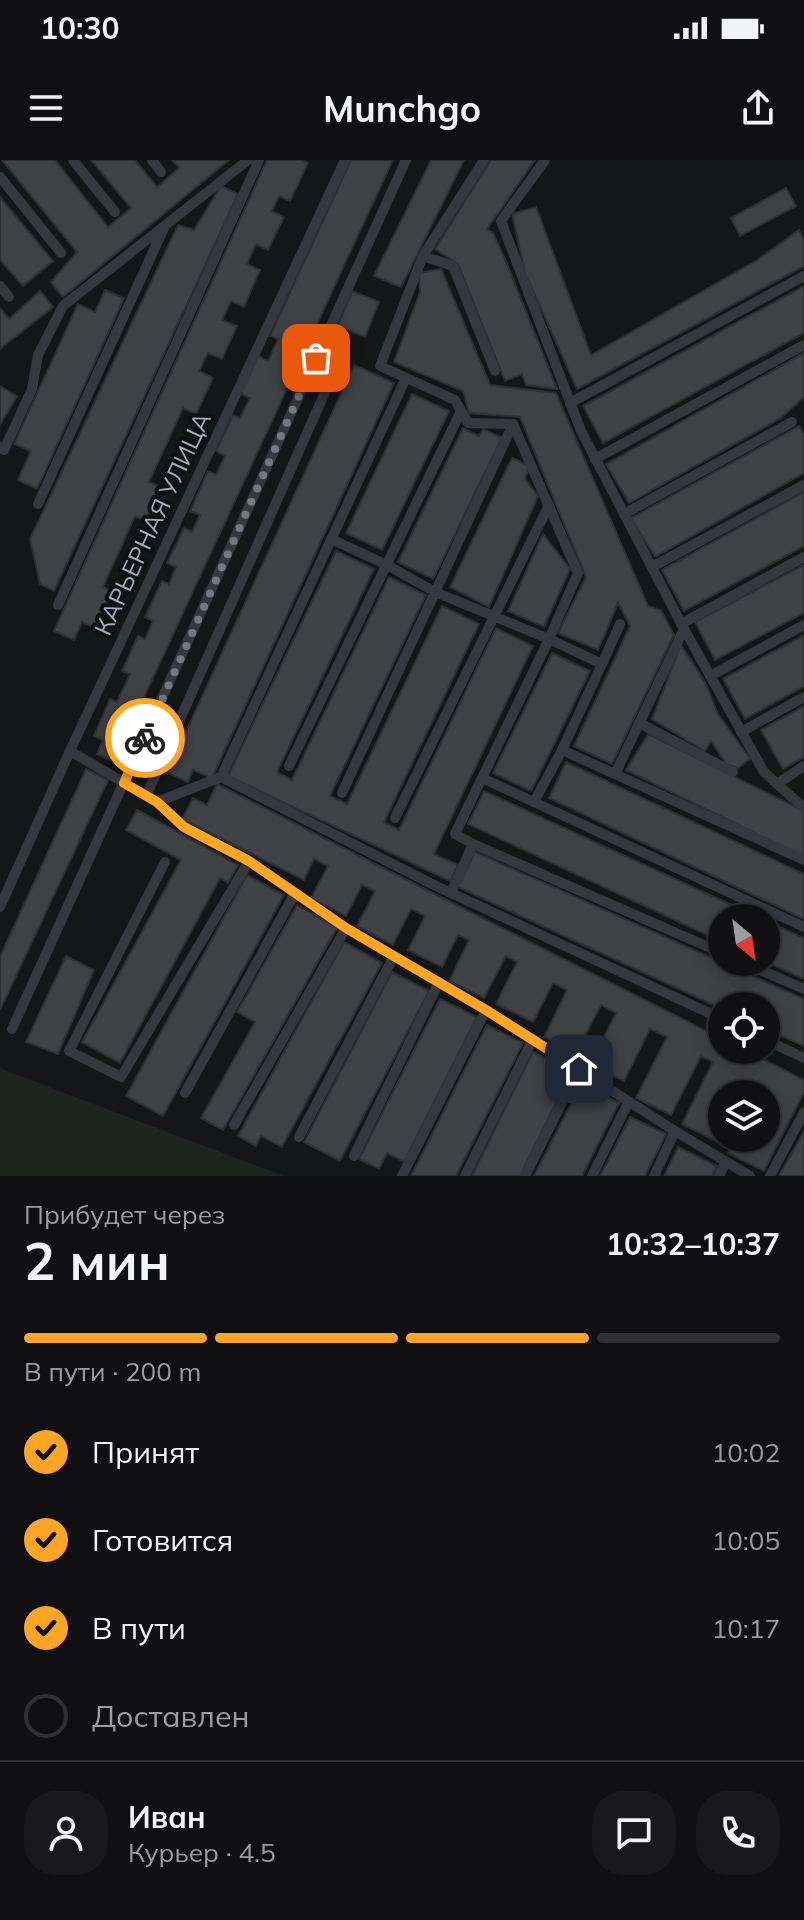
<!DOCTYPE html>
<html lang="ru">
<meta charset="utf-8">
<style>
:root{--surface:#101012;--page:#19191b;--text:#f1f3f6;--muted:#9c9d9f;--line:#303032;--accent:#ffa526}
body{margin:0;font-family:Mulish,sans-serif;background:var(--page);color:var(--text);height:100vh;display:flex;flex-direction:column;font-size:30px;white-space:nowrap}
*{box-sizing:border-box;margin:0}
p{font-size:26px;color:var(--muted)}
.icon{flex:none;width:44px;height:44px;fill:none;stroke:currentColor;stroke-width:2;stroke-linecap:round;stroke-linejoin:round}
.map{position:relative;height:1016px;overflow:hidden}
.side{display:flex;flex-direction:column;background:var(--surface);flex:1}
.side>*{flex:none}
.needle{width:52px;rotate:151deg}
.buttons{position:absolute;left:708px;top:744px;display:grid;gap:16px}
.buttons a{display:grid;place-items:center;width:72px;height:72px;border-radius:50%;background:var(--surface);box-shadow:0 4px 20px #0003,0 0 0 2px var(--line);font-size:40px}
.pin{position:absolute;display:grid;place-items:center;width:68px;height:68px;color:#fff;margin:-34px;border-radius:16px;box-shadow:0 4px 12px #0006}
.courier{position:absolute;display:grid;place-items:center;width:80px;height:80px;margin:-40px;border:6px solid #ffa526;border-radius:50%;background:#fff;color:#222;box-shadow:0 2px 10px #0007}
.head em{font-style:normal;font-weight:700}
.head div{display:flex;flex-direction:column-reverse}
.head{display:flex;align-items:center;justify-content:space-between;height:136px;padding:0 24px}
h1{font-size:52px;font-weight:700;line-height:60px}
.bar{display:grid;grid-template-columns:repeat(4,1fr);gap:12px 8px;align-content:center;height:96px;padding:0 24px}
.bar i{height:10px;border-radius:6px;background:var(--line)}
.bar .selected{background:var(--accent)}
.bar p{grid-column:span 4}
.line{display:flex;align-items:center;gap:20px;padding:0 24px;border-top:2px solid var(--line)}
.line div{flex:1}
.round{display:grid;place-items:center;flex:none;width:84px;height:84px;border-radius:32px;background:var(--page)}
ol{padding:0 24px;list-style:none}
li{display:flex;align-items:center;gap:24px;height:88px}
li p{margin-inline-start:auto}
li .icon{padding:8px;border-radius:50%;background:var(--accent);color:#111;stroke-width:4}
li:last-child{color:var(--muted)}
li i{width:44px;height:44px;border:4px solid var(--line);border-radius:50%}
.status{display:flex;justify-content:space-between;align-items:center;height:56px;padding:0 40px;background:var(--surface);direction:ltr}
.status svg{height:22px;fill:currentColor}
header{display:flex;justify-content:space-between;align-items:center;height:104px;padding:0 24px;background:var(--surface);font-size:36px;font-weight:700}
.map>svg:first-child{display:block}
.green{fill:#1d261e}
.building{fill:#3f4145;stroke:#2f3034;stroke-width:2}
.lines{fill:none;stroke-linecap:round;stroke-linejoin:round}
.lane{stroke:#36383d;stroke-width:10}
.done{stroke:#737881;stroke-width:8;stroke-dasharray:0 14.4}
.route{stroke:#ffa526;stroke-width:10}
.labels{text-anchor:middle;stroke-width:8;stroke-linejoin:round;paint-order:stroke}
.street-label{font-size:24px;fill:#a6adb9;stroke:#101113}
</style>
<div class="status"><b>10:30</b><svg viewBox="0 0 49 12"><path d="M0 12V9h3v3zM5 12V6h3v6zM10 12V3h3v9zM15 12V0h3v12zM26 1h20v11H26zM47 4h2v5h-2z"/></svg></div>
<header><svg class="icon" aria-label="menu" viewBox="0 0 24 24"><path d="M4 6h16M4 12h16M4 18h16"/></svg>Munchgo<svg class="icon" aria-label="share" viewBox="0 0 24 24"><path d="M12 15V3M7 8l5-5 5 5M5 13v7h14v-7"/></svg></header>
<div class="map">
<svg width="804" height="1016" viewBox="0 0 804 1016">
<rect width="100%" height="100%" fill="#151618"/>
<path class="green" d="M0 906 4 910 284 1016H0Z"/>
<g class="building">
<path d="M2 0H55L108 67 131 48 91 0H135L157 27 179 8 172 0H229L63 137 51 122 77 92Z"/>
<path d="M267 0H301L308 3 290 41 279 36 272 51 284 57 268 90 256 84 247 104 260 110 244 147 231 141 222 160 237 166 222 199 208 193 199 211 213 218 196 254 183 248 149 322 161 327 146 361 135 356 103 427 112 431 95 468 82 462 74 480 54 471Z"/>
<path d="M351 0H393L114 602 97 594 103 580 94 576 110 539 117 542 130 514 122 511 138 476 145 479 153 461 145 457 162 421 169 424 176 407 167 403 184 368 192 372 200 355 190 351 208 311 216 315 225 296 216 291 233 255 240 258 250 238 241 234 258 196 268 201 278 179 270 176Z"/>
<path d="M431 0H464L401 127 374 116Z"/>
<path d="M491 0H535L487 69 493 73 505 99 557 229 526 225 522 214 505 221 458 104 435 89Z"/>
<path d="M221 26 238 34 54 431 40 424 30 379 178 65 194 70Z"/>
<path d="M786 28 796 46 740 76 731 58Z"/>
<path d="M0 37 53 101 23 126 0 100Z"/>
<path d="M536 47 591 195 757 100 799 70 804 80V106L577 229 525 113 512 54Z"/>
<path d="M441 109 490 225 556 233 648 446 661 450 674 475 612 604 574 586 630 466 618 443 598 490 558 473 586 417 520 257 469 253 463 231 394 202 420 132 419 113Z"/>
<path d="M804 126V173L603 283 583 246Z"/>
<path d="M105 130 124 138 37 329 18 320 31 291 14 284 78 144 95 152Z"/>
<path d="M40 131 53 147 0 189V148L9 159Z"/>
<path d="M352 131 379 142 365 177 338 166Z"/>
<path d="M804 193V237L781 258 629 343 606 304Z"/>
<path d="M354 205 394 223 212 618 193 610 188 622 167 613Z"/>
<path d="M0 226 17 236 0 265Z"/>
<path d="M412 234 449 251 382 390 346 373Z"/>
<path d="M799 266 804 275V313L655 397 631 358Z"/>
<path d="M463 268 479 276 483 269 502 278 433 419 398 402Z"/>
<path d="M512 298 529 306 525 319 538 336 489 447 450 427Z"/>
<path d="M804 332V386L684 451 662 410Z"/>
<path d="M543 374 570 409 544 467 508 451Z"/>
<path d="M336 391 374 409 277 612 292 620 389 417 426 435 330 636 347 644 442 446 479 464 384 662 399 670 496 468 533 486 434 694 458 705 450 721 228 616Z"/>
<path d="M804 405V453L715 500 695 462Z"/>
<path d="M804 475V526L745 559 723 519Z"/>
<path d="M681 485 705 522 718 554 750 599 738 608 726 604 711 581 705 591 652 559Z"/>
<path d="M552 493 590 511 531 631 493 613Z"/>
<path d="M804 546V597L783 609 761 570Z"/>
<path d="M648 574 804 651V697L626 610Z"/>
<path d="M566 602 804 714V759L549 638Z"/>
<path d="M86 609 108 620 0 850V797Z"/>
<path d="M217 624 722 879V890H745L804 920V932L764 1011 728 993 736 978H766V934H758L762 926 750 919 742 934H722V974L718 982 682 964 713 902 701 896 671 955 636 938 667 877 650 869 624 921 590 905 616 853 601 845 576 893 544 877 567 830 553 823 533 862 496 844 517 802 506 796 484 838 449 821 469 780 458 775 442 807 408 790 425 756 411 749 393 785 357 766 375 731 362 725 346 756 311 738 328 706 314 699 304 720 182 659 193 638 207 645Z"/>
<path d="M484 631 760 758H722V782L468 664Z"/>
<path d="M137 650 238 705 228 723 220 718 120 903 82 882 181 700 126 670Z"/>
<path d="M475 692 804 839V886L766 869V846H722V849L458 727Z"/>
<path d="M247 715 284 735 163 956 126 936Z"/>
<path d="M297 745 337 768 223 970 201 958 255 862 237 852Z"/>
<path d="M766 761 804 778V819L766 802Z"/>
<path d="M344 782 382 803 282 987 261 976 256 986 238 976Z"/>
<path d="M66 796 94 810 58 894 26 882Z"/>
<path d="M392 812 429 831 340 1001 304 982Z"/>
<path d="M440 839 477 857 404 1002 387 993 379 1009 359 999Z"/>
<path d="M487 865 523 883 456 1016H411Z"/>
<path d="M533 892 572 911 520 1016H472Z"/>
<path d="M581 924 619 943 582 1016H534Z"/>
<path d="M630 957 666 974 645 1016H600Z"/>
<path d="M804 971V1016H779Z"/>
<path d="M678 987 717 1006 712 1016H664Z"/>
</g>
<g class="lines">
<g class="lane">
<path d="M73 0 115 52"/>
<path d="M152 0 161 12"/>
<path d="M484 0 423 96 453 106 495 211"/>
<path d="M545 0 501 61 581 271 684 469 615 614"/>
<path d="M0 17 61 93"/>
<path d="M423 96 380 206 455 240 468 263 513 264 578 413 549 479 602 504 562 590 804 700"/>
<path d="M0 126 9 137"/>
<path d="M570 243 804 116"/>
<path d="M0 287 4 290 32 229 38 195 63 146 248 0"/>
<path d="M595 299 804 185"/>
<path d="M38 344 164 68"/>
<path d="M624 354 792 262"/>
<path d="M331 379 387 405 435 432 549 479 455 674 473 684 451 733"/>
<path d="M652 407 804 325"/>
<path d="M58 445 259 0"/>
<path d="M681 464 804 397"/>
<path d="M684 469 764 612 804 648"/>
<path d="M602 504 620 464"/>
<path d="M710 516 804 465"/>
<path d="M639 563 733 612"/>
<path d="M741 572 804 537"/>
<path d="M70 591 157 642 221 617 434 725 722 859"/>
<path d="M289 606 461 251"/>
<path d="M221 617 406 218"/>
<path d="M482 618 804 767"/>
<path d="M777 624 804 606"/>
<path d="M342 633 513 264"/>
<path d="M146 636 338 203"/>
<path d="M157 642 184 667 249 701 121 917 69 891 165 702"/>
<path d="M534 642 562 590"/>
<path d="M395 658 549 345"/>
<path d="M473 684 722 793"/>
<path d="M249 701 346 768 486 850 675 971 750 1016"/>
<path d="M0 747 70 591 345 0"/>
<path d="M742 802 804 829"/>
<path d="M12 869 406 0"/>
<path d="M766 880 804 898"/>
<path d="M185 933 295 733"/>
<path d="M234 965 346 768"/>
<path d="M299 977 394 796"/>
<path d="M354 996 439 822"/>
<path d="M402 1016 486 850"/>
<path d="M465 1016 533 879"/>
<path d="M525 1016 579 909"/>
<path d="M592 1016 629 941"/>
<path d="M654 1016 675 971"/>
<path d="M719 1016 726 1002"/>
<path d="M770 1016 804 952"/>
</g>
</g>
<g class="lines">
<path class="done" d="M145 578 316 198"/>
<path class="route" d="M145 578 124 623 157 642 184 667 249 701 346 768 486 850 579 909"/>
</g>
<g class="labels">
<g class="street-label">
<text transform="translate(153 364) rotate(-65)" y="8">КАРЬЕРНАЯ УЛИЦА</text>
</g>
</g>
</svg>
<div class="buttons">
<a><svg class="needle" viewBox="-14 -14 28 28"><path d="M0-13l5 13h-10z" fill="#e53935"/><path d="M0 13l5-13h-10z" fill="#9c9d9f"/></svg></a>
<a><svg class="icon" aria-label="locate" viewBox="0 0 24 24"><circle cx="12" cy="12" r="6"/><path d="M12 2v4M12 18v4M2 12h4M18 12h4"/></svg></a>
<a><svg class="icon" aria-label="layers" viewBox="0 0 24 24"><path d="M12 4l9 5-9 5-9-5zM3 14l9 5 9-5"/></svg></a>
</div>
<div class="pin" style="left:316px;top:198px;background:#ea580c"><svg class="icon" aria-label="bag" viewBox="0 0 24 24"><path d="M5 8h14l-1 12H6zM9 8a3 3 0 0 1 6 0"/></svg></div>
<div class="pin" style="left:579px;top:909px;background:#1f2937"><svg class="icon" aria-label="home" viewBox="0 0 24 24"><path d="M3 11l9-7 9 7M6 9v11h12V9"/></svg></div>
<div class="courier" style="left:145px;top:578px"><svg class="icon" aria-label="bike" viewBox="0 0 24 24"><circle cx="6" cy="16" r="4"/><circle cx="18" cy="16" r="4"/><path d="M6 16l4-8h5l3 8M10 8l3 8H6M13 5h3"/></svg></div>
</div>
<section class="side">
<div class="head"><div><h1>2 мин</h1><p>Прибудет через</p></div><em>10:32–10:37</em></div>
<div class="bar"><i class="selected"></i><i class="selected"></i><i class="selected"></i><i></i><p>В пути · 200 m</p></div>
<ol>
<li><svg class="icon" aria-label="check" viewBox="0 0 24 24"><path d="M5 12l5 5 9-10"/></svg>Принят<p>10:02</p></li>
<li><svg class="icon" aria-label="check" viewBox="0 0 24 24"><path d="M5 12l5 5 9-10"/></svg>Готовится<p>10:05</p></li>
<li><svg class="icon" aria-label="check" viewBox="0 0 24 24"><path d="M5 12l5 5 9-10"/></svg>В пути<p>10:17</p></li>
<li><i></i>Доставлен</li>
</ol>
<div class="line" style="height:144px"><a class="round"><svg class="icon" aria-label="person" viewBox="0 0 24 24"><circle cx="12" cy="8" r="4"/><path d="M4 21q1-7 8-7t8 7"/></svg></a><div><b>Иван</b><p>Курьер · 4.5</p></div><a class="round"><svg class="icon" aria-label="chat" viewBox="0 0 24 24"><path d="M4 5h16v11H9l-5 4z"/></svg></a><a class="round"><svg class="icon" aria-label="phone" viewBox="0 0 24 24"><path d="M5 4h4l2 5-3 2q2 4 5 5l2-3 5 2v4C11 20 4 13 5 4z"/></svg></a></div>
</section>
